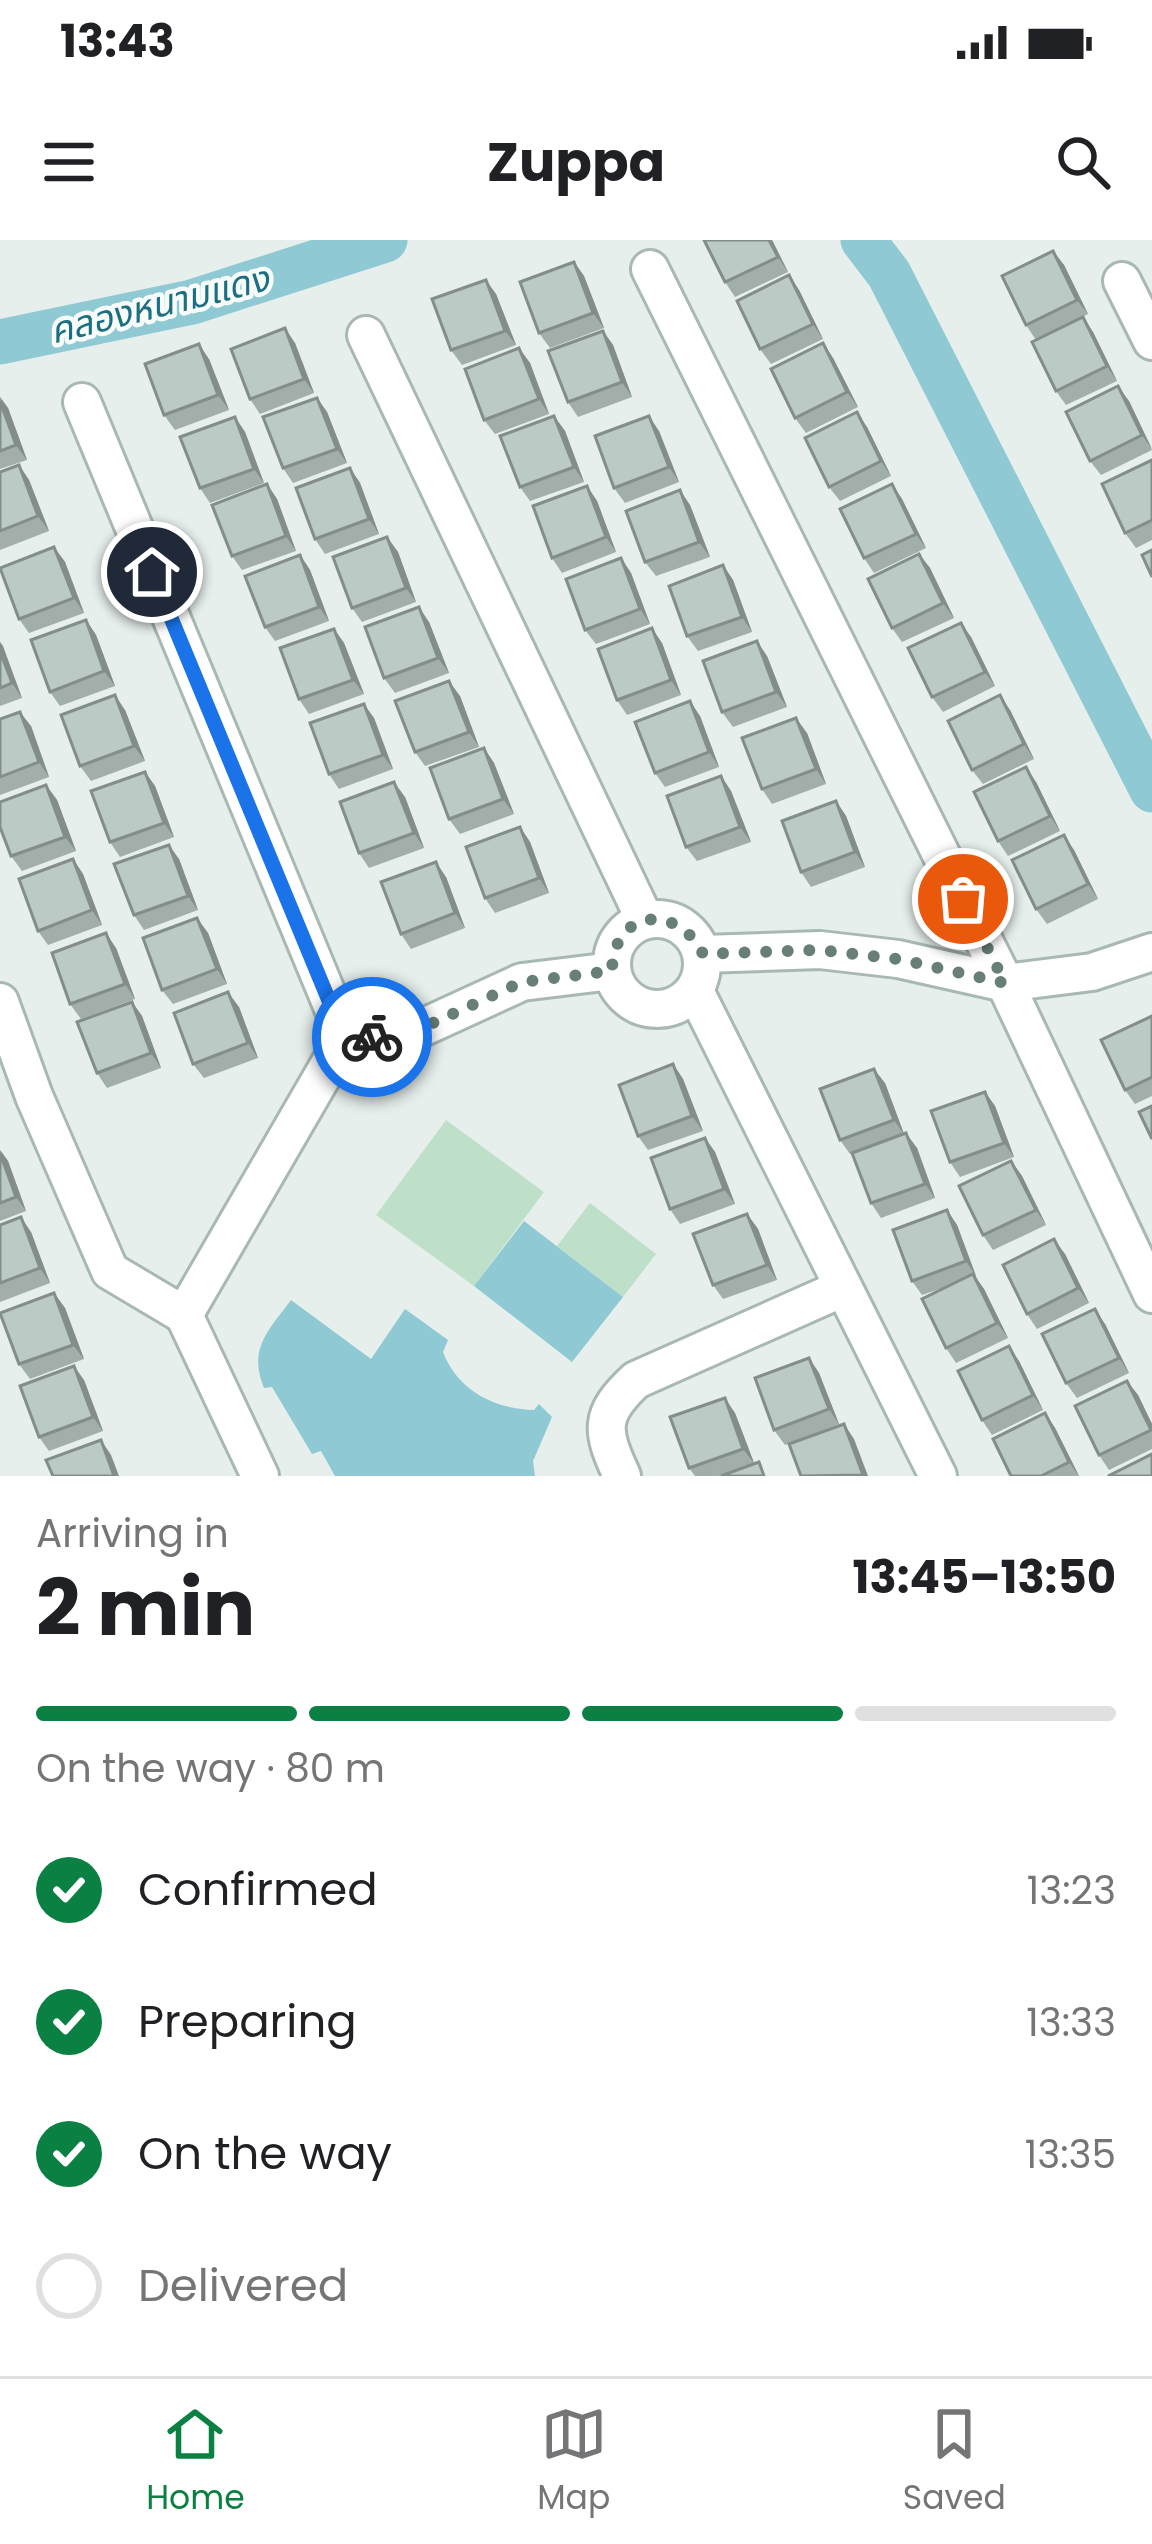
<!DOCTYPE html>
<meta charset="utf-8">
<style>
:root{--surface:#fff;--page:#f6f6f6;--text:#202124;--muted:#757577;--line:#e0e0e0;--accent:#0b8043}
body{margin:0;font-family:Poppins,"Noto Sans Thai",sans-serif;background:var(--page);color:var(--text);height:100vh;display:flex;flex-direction:column;font-size:45px;white-space:nowrap}
*{box-sizing:border-box;margin:0}
p{font-size:39px;color:var(--muted)}
.icon{flex:none;width:66px;height:66px;fill:none;stroke:currentColor;stroke-width:2;stroke-linecap:round;stroke-linejoin:round}
.map{position:relative;height:1236px;overflow:hidden}
.side{display:flex;flex-direction:column;background:var(--surface);flex:1}
.side>*{flex:none}
.pin{position:absolute;display:grid;place-items:center;width:102px;height:102px;color:#fff;margin:-51px;border:6px solid #fff;border-radius:50%;box-shadow:0 3px 12px #0007}
.courier{position:absolute;display:grid;place-items:center;width:120px;height:120px;margin:-60px;border:9px solid #1a73e8;border-radius:50%;background:#fff;color:#222;box-shadow:0 3px 15px #0007}
.overview em{font-style:normal;font-weight:700}
.overview div{display:flex;flex-direction:column-reverse}
.overview{display:flex;align-items:center;justify-content:space-between;height:204px;padding:0 36px}
h1{font-size:78px;font-weight:700;line-height:90px}
.bar{display:grid;grid-template-columns:repeat(4,1fr);gap:18px 12px;align-content:center;height:144px;padding:0 36px}
.bar i{height:15px;border-radius:9px;background:var(--line)}
.bar .on{background:var(--accent)}
.bar p{grid-column:span 4}
ol{padding:0 36px;list-style:none}
li{display:flex;align-items:center;gap:36px;height:132px}
li p{margin-inline-start:auto}
li .icon{padding:12px;border-radius:50%;background:var(--accent);color:#fff;stroke-width:4}
li:last-child{color:var(--muted)}
li i{width:66px;height:66px;border:6px solid var(--line);border-radius:50%}
.status{display:flex;justify-content:space-between;align-items:center;height:84px;padding:0 60px;background:var(--surface);direction:ltr}
.status svg{height:33px;fill:currentColor}
header{display:flex;justify-content:space-between;align-items:center;height:156px;padding:0 36px;background:var(--surface);font-size:54px;font-weight:700}
.dock{display:flex;justify-content:space-around;align-items:center;height:168px;border-top:3px solid var(--line);background:var(--surface);font-size:33px;color:var(--muted)}
.dock a{display:grid;justify-items:center;gap:6px}
.dock .on{color:var(--accent)}
.map>svg:first-child{display:block}
.green{fill:#bfe0c8}
.water{fill:#8ec9d4}
.lines{fill:none;stroke-linecap:round;stroke-linejoin:round}
.canal{stroke:#8ec9d4;stroke-width:45}
.minor-casing{stroke:#a8b8b2;stroke-width:42}
.minor{stroke:#fff;stroke-width:36}
.wall{fill:#a1aea9}
.shaded-wall{fill:#838d89}
.building{fill:#bbcac4;stroke:#838d89;stroke-width:3}
.done{stroke:#687f78;stroke-width:12;stroke-dasharray:0 21.6}
.route{stroke:#1a73e8;stroke-width:15}
.labels{text-anchor:middle;stroke-width:9;stroke-linejoin:round;paint-order:stroke}
.water-label{font-size:36px;font-style:italic;fill:#1c6f80;stroke:#f7fbf9}
</style>
<div class="status"><b>13:43</b><svg viewBox="0 0 49 12"><path d="M0 12V9h3v3zM5 12V6h3v6zM10 12V3h3v9zM15 12V0h3v12zM26 1h20v11H26zM47 4h2v5h-2z"/></svg></div>
<header><svg class="icon" aria-label="menu" viewBox="0 0 24 24"><path d="M4 6h16M4 12h16M4 18h16"/></svg>Zuppa<svg class="icon" aria-label="search" viewBox="0 0 24 24"><circle cx="10" cy="10" r="6"/><path d="M15 15l6 6"/></svg></header>
<div class="map">
<svg width="1152" height="1236" viewBox="0 0 1152 1236">
<rect width="100%" height="100%" fill="#e6efeb"/>
<g class="green">
<path d="M446 880 544 952 474 1046 376 975Z"/>
<path d="M590 963 656 1014 623 1057 557 1006Z"/>
</g>
<g class="water">
<path d="M524 981 623 1057 572 1122 474 1046Z"/>
<path d="M291 1060 371 1119 405 1069 448 1100 443 1112C458 1151 495 1169 534 1170L539 1164 552 1177 533 1221 535 1236H335L321 1211 312 1214 272 1147 264 1148C248 1109 268 1091 291 1060Z"/>
</g>
<g class="lines">
<g class="canal">
<path d="M863 0 889 34 1152 550"/>
<path d="M0 102 192 62 385 0"/>
</g>
<defs>
<g id="minor">
<path d="M650 29 1005 743 1152 1054"/>
<path d="M1122 41 1152 101"/>
<path d="M366 95 645 680"/>
<path d="M82 162 345 797"/>
<circle cx="657" cy="724" r="45"/>
<path d="M703 714 820 710 898 719 1005 743 1092 732 1152 712"/>
<path d="M695 751 938 1236"/>
<path d="M0 762 34 856 110 1031 184 1075 345 797 400 798 522 742 612 731"/>
<path d="M184 1075 260 1236"/>
<path d="M622 1236C601 1191 598 1175 636 1140L843 1048"/>
</g>
</defs>
<use href="#minor" class="minor-casing"/>
<use href="#minor" class="minor"/>
</g>
<g class="wall">
<path d="M772 0 788 32 735 57 725 42Z"/>
<path d="M1053 11 1064 25 1088 74 1066 85 1083 77 1093 92 1117 141 1066 165 1056 151 1036 100 1026 85Z"/>
<path d="M574 22 584 36 604 88 550 108 539 93Z"/>
<path d="M789 35 799 50 823 99 771 124 760 109Z"/>
<path d="M496 54 516 105 462 125 451 110Z"/>
<path d="M603 91 613 105 632 157 578 177 568 162Z"/>
<path d="M295 103 314 153 260 174 250 159Z"/>
<path d="M823 103 833 118 858 167 806 193 795 178Z"/>
<path d="M519 108 530 123 549 174 495 194 484 180Z"/>
<path d="M209 119 229 170 175 190 164 175Z"/>
<path d="M0 157 8 168 27 220 0 229Z"/>
<path d="M317 158 327 172 347 223 293 243 283 228Z"/>
<path d="M1129 161 1152 210 1101 235 1090 221Z"/>
<path d="M554 176 565 191 584 242 530 261 520 247Z"/>
<path d="M235 177 245 192 264 243 210 263 200 248Z"/>
<path d="M867 187 891 236 840 261 829 247Z"/>
<path d="M659 191 679 242 625 263 614 248Z"/>
<path d="M1152 220V300L1136 308 1125 293Z"/>
<path d="M19 225 29 240 49 291 0 310V232Z"/>
<path d="M350 228 360 243 379 294 325 314 315 299Z"/>
<path d="M267 244 277 259 296 311 242 330 232 316Z"/>
<path d="M892 244 902 259 926 308 874 333 864 318Z"/>
<path d="M587 246 597 261 616 312 562 333 552 318Z"/>
<path d="M690 265 710 317 656 336 645 322Z"/>
<path d="M387 297 398 312 416 362 362 382 352 368Z"/>
<path d="M54 307 65 322 84 373 29 393 19 379Z"/>
<path d="M919 314 930 328 954 378 902 402 892 388Z"/>
<path d="M300 315 310 330 329 381 275 401 265 387Z"/>
<path d="M621 318 631 333 650 384 596 404 585 390Z"/>
<path d="M723 325 733 340 752 392 698 411 687 396Z"/>
<path d="M86 380 96 395 115 446 60 466 50 452Z"/>
<path d="M429 382 449 433 395 453 384 438Z"/>
<path d="M334 389 344 403 364 454 309 474 299 459Z"/>
<path d="M971 397 995 446 943 472 932 457Z"/>
<path d="M0 402 22 458 0 466Z"/>
<path d="M662 403 681 455 627 475 617 460Z"/>
<path d="M767 416 787 467 733 487 722 472Z"/>
<path d="M460 456 479 507 425 526 415 512Z"/>
<path d="M125 470 145 521 91 541 80 526Z"/>
<path d="M1010 470 1034 519 983 544 972 530Z"/>
<path d="M700 476 719 527 665 547 655 533Z"/>
<path d="M374 478 393 529 339 549 329 534Z"/>
<path d="M0 479 31 486 49 537 0 555Z"/>
<path d="M807 493 826 544 772 564 762 549Z"/>
<path d="M484 508 494 523 514 574 460 594 449 579Z"/>
<path d="M145 532 155 546 174 597 120 617 110 602Z"/>
<path d="M721 536 731 551 751 602 697 621 686 607Z"/>
<path d="M1036 542 1060 591 1008 616 998 601Z"/>
<path d="M46 545 57 560 76 611 22 631 11 616Z"/>
<path d="M405 557 424 608 369 628 359 613Z"/>
<path d="M836 561 846 576 865 627 811 647 801 632Z"/>
<path d="M520 587 530 602 549 653 495 673 485 658Z"/>
<path d="M1074 610 1098 659 1047 684 1036 669Z"/>
<path d="M73 619 83 634 102 685 48 705 38 691Z"/>
<path d="M179 619 198 670 144 690 134 675Z"/>
<path d="M446 637 465 688 411 709 401 694Z"/>
<path d="M197 678 208 693 227 744 173 764 162 750Z"/>
<path d="M116 708 135 759 81 779 70 764Z"/>
<path d="M132 762 142 776 161 828 107 848 97 833Z"/>
<path d="M239 767 258 818 204 838 193 824Z"/>
<path d="M1152 776V856L1135 864 1125 850Z"/>
<path d="M673 824 683 839 703 891 648 910 638 896Z"/>
<path d="M885 843 904 894 917 908 935 958 881 978 871 963 853 913 850 914 840 900Z"/>
<path d="M985 852 995 866 1014 917 960 937 950 922Z"/>
<path d="M705 898 715 912 735 964 680 984 670 969Z"/>
<path d="M0 910 8 921 26 971 0 981Z"/>
<path d="M1011 921 1022 936 1046 985 993 1010 983 995Z"/>
<path d="M947 970 957 985 976 1036H975L984 1049 1008 1098 956 1123 946 1108 951 1045 922 1055 912 1041Z"/>
<path d="M747 974 758 989 777 1040 723 1059 713 1045Z"/>
<path d="M0 985 31 992 50 1043 0 1062Z"/>
<path d="M1065 1014 1089 1063 1037 1089 1027 1074Z"/>
<path d="M54 1053 65 1068 84 1119 30 1139 19 1124Z"/>
<path d="M1105 1084 1129 1133 1077 1158 1066 1143Z"/>
<path d="M809 1118 819 1133 839 1184 785 1205 774 1190Z"/>
<path d="M1019 1121 1043 1170 992 1195 982 1180Z"/>
<path d="M84 1140 103 1191 49 1211 39 1197Z"/>
<path d="M1127 1141 1138 1155 1152 1184V1209L1109 1230 1099 1215Z"/>
<path d="M735 1173 754 1223 719 1236H695L689 1228Z"/>
<path d="M1045 1173 1055 1188 1079 1236H1011Z"/>
</g>
<g class="shaded-wall">
<path d="M769 0H772L788 32 778 17Z"/>
<path d="M1053 11 1064 25 1088 74 1077 60Z"/>
<path d="M574 22 584 36 604 88 593 73Z"/>
<path d="M789 35 799 50 823 99 813 84Z"/>
<path d="M486 40 496 54 516 105 505 91Z"/>
<path d="M1083 77 1093 92 1117 141 1107 126Z"/>
<path d="M285 88 295 103 314 153 304 139Z"/>
<path d="M603 91 613 105 632 157 622 142Z"/>
<path d="M823 103 833 118 858 167 847 152Z"/>
<path d="M199 104 209 119 229 170 218 155Z"/>
<path d="M519 108 530 123 549 174 539 159Z"/>
<path d="M1118 146 1129 161 1152 209 1142 195Z"/>
<path d="M0 157 8 168 27 220 16 205Z"/>
<path d="M317 158 327 172 347 223 337 209Z"/>
<path d="M857 172 867 187 891 236 881 221Z"/>
<path d="M554 176 565 191 584 242 574 227Z"/>
<path d="M649 176 659 191 679 242 669 227Z"/>
<path d="M235 177 245 192 264 243 254 229Z"/>
<path d="M19 225 29 240 49 291 38 276Z"/>
<path d="M350 228 360 243 379 294 369 279Z"/>
<path d="M267 244 277 259 296 311 286 296Z"/>
<path d="M892 244 902 259 926 308 916 294Z"/>
<path d="M587 246 597 261 616 312 606 297Z"/>
<path d="M680 250 690 265 710 317 699 302Z"/>
<path d="M387 297 398 312 416 362 406 348Z"/>
<path d="M54 307 65 322 84 373 74 358Z"/>
<path d="M919 314 930 328 954 378 943 363Z"/>
<path d="M300 315 310 330 329 381 319 367Z"/>
<path d="M621 318 631 333 650 384 640 369Z"/>
<path d="M723 325 733 340 752 392 742 377Z"/>
<path d="M419 367 429 382 449 433 438 418Z"/>
<path d="M86 380 96 395 115 446 104 431Z"/>
<path d="M961 383 971 397 995 446 985 432Z"/>
<path d="M652 388 662 403 681 455 671 440Z"/>
<path d="M334 389 344 403 364 454 353 440Z"/>
<path d="M757 401 767 416 787 467 776 452Z"/>
<path d="M0 402 3 406 22 458 12 443 0 411Z"/>
<path d="M449 441 460 456 479 507 469 492Z"/>
<path d="M115 455 125 470 145 521 134 506Z"/>
<path d="M1000 455 1010 470 1034 519 1024 504Z"/>
<path d="M690 461 700 476 719 527 709 512Z"/>
<path d="M364 464 374 478 393 529 383 515Z"/>
<path d="M20 472 31 486 49 537 39 522Z"/>
<path d="M796 478 807 493 826 544 816 529Z"/>
<path d="M484 508 494 523 514 574 503 559Z"/>
<path d="M1026 527 1036 542 1060 591 1050 576Z"/>
<path d="M145 532 155 546 174 597 164 583Z"/>
<path d="M721 536 731 551 751 602 740 587Z"/>
<path d="M394 542 405 557 424 608 414 593Z"/>
<path d="M46 545 57 560 76 611 65 597Z"/>
<path d="M836 561 846 576 865 627 855 612Z"/>
<path d="M520 587 530 602 549 653 539 638Z"/>
<path d="M1064 595 1074 610 1098 659 1088 644Z"/>
<path d="M169 605 179 619 198 670 188 656Z"/>
<path d="M73 619 83 634 102 685 92 670Z"/>
<path d="M436 622 446 637 465 688 455 673Z"/>
<path d="M197 678 208 693 227 744 217 729Z"/>
<path d="M106 693 116 708 135 759 125 744Z"/>
<path d="M228 752 239 767 258 818 248 803Z"/>
<path d="M132 762 142 776 161 828 151 813Z"/>
<path d="M673 824 683 839 703 891 692 876Z"/>
<path d="M874 829 885 843 904 894 894 880Z"/>
<path d="M985 852 995 866 1014 917 1004 903Z"/>
<path d="M906 893 917 908 935 958 925 944Z"/>
<path d="M705 898 715 912 735 964 724 949Z"/>
<path d="M0 910 8 921 26 971 16 957Z"/>
<path d="M1011 921 1022 936 1046 985 1036 970Z"/>
<path d="M947 970 957 985 976 1036 966 1021Z"/>
<path d="M747 974 758 989 777 1040 767 1025Z"/>
<path d="M21 977 31 992 50 1043 40 1028Z"/>
<path d="M1054 999 1065 1014 1089 1063 1078 1048Z"/>
<path d="M973 1034 984 1049 1008 1098 997 1083Z"/>
<path d="M54 1053 65 1068 84 1119 73 1105Z"/>
<path d="M1095 1069 1105 1084 1129 1133 1119 1118Z"/>
<path d="M1009 1106 1019 1121 1043 1170 1033 1155Z"/>
<path d="M809 1118 819 1133 839 1184 829 1169Z"/>
<path d="M74 1126 84 1140 103 1191 93 1177Z"/>
<path d="M1127 1141 1138 1155 1152 1184V1191Z"/>
<path d="M725 1158 735 1173 754 1223 743 1209Z"/>
<path d="M1045 1173 1055 1188 1079 1236 1069 1222Z"/>
<path d="M844 1184 854 1199 868 1236H863Z"/>
<path d="M101 1200 111 1215 119 1236H114Z"/>
</g>
<g class="building">
<path d="M704 0H769L778 17 725 42Z"/>
<path d="M1053 11 1077 60 1026 85 1002 36Z"/>
<path d="M574 22 593 73 539 93 520 42Z"/>
<path d="M789 35 813 84 760 109 737 61Z"/>
<path d="M486 40 505 91 451 110 432 59Z"/>
<path d="M1083 77 1107 126 1056 151 1032 102Z"/>
<path d="M285 88 304 139 250 159 231 109Z"/>
<path d="M603 91 622 142 568 162 548 111Z"/>
<path d="M823 103 847 152 795 178 771 129Z"/>
<path d="M199 104 218 155 164 175 145 124Z"/>
<path d="M519 108 539 159 484 180 465 129Z"/>
<path d="M1118 146 1142 195 1090 221 1066 172Z"/>
<path d="M317 158 337 209 283 228 263 177Z"/>
<path d="M0 161 16 205 0 211Z"/>
<path d="M857 172 881 221 829 247 805 198Z"/>
<path d="M554 176 574 227 520 247 500 196Z"/>
<path d="M649 176 669 227 614 248 595 196Z"/>
<path d="M235 177 254 229 200 248 180 197Z"/>
<path d="M1152 220V280L1125 293 1102 244Z"/>
<path d="M19 225 38 276 0 291V232Z"/>
<path d="M350 228 369 279 315 299 296 248Z"/>
<path d="M267 244 286 296 232 316 212 265Z"/>
<path d="M892 244 916 294 864 318 840 269Z"/>
<path d="M587 246 606 297 552 318 533 266Z"/>
<path d="M680 250 699 302 645 322 626 271Z"/>
<path d="M387 297 406 348 352 368 333 317Z"/>
<path d="M54 307 74 358 19 379 0 328Z"/>
<path d="M1152 310V337L1142 315Z"/>
<path d="M919 314 943 363 892 388 868 339Z"/>
<path d="M300 315 319 367 265 387 245 336Z"/>
<path d="M621 318 640 369 585 390 566 339Z"/>
<path d="M723 325 742 377 687 396 669 346Z"/>
<path d="M419 367 438 418 384 438 365 387Z"/>
<path d="M86 380 104 431 50 452 31 400Z"/>
<path d="M961 383 985 432 932 457 908 408Z"/>
<path d="M652 388 671 440 617 460 598 409Z"/>
<path d="M334 389 353 440 299 459 280 408Z"/>
<path d="M757 401 776 452 722 472 703 421Z"/>
<path d="M0 411 12 443 0 448Z"/>
<path d="M449 441 469 492 415 512 395 461Z"/>
<path d="M115 455 134 506 80 526 61 475Z"/>
<path d="M1000 455 1024 504 972 530 948 481Z"/>
<path d="M690 461 709 512 655 533 635 482Z"/>
<path d="M364 464 383 515 329 534 310 483Z"/>
<path d="M20 472 39 522 0 537V479Z"/>
<path d="M796 478 816 529 762 549 742 498Z"/>
<path d="M484 508 503 559 449 579 430 528Z"/>
<path d="M1026 527 1050 576 998 601 974 552Z"/>
<path d="M145 532 164 583 110 602 91 551Z"/>
<path d="M721 536 740 587 686 607 667 556Z"/>
<path d="M394 542 414 593 359 613 340 562Z"/>
<path d="M46 545 65 597 11 616 0 587V562Z"/>
<path d="M836 561 855 612 801 632 782 581Z"/>
<path d="M520 587 539 638 485 658 466 607Z"/>
<path d="M1064 595 1088 644 1036 669 1012 620Z"/>
<path d="M169 605 188 656 134 675 114 624Z"/>
<path d="M73 619 92 670 38 691 19 639Z"/>
<path d="M436 622 455 673 401 694 381 642Z"/>
<path d="M197 678 217 729 162 750 143 698Z"/>
<path d="M106 693 125 744 70 764 52 713Z"/>
<path d="M228 752 248 803 193 824 174 773Z"/>
<path d="M132 762 151 813 97 833 77 782Z"/>
<path d="M1152 776V837L1125 850 1101 800Z"/>
<path d="M673 824 692 876 638 896 619 845Z"/>
<path d="M874 829 894 880 840 900 820 849Z"/>
<path d="M985 852 1004 903 950 922 931 871Z"/>
<path d="M1152 866V899L1139 872Z"/>
<path d="M906 893 925 944 871 963 852 913Z"/>
<path d="M705 898 724 949 670 969 651 918Z"/>
<path d="M0 913 16 957 0 963Z"/>
<path d="M1011 921 1036 970 983 995 959 946Z"/>
<path d="M947 970 966 1021 912 1041 893 990Z"/>
<path d="M747 974 767 1025 713 1045 693 994Z"/>
<path d="M21 977 40 1028 0 1043V985Z"/>
<path d="M1054 999 1078 1048 1027 1074 1003 1025Z"/>
<path d="M973 1034 997 1083 946 1108 922 1059Z"/>
<path d="M54 1053 73 1105 19 1124 0 1073Z"/>
<path d="M1095 1069 1119 1118 1066 1143 1042 1094Z"/>
<path d="M1009 1106 1033 1155 982 1180 958 1131Z"/>
<path d="M809 1118 829 1169 774 1190 755 1138Z"/>
<path d="M74 1126 93 1177 39 1197 20 1146Z"/>
<path d="M1127 1141 1151 1190 1099 1215 1075 1166Z"/>
<path d="M725 1158 743 1209 689 1228 670 1177Z"/>
<path d="M1045 1173 1069 1222 1041 1236H1011L993 1199Z"/>
<path d="M844 1184 863 1235 801 1236 789 1204Z"/>
<path d="M101 1200 114 1236H53L46 1220Z"/>
<path d="M1152 1214V1236H1108Z"/>
<path d="M759 1222 764 1236H721Z"/>
</g>
<g class="lines">
<path class="done" d="M372 797 400 798 522 742 612 731C613 669 677 662 703 714L820 710 898 719 1005 743 963 659"/>
<path class="route" d="M152 332 344 797H372"/>
</g>
<g class="labels">
<g class="water-label">
<text transform="translate(159 64) rotate(-14)" y="13">คลองหนามแดง</text>
</g>
</g>
</svg>
<div class="pin" style="left:963px;top:659px;background:#ea580c"><svg class="icon" aria-label="bag" viewBox="0 0 24 24"><path d="M5 8h14l-1 12H6zM9 8a3 3 0 0 1 6 0"/></svg></div>
<div class="pin" style="left:152px;top:332px;background:#1f2937"><svg class="icon" aria-label="home" viewBox="0 0 24 24"><path d="M3 11l9-7 9 7M6 9v11h12V9"/></svg></div>
<div class="courier" style="left:372px;top:797px"><svg class="icon" aria-label="bike" viewBox="0 0 24 24"><circle cx="6" cy="16" r="4"/><circle cx="18" cy="16" r="4"/><path d="M6 16l4-8h5l3 8M10 8l3 8H6M13 5h3"/></svg></div>
</div>
<section class="side">
<div class="overview"><div><h1>2 min</h1><p>Arriving in</p></div><em>13:45–13:50</em></div>
<div class="bar"><i class="on"></i><i class="on"></i><i class="on"></i><i></i><p>On the way · 80 m</p></div>
<ol>
<li><svg class="icon" aria-label="check" viewBox="0 0 24 24"><path d="M5 12l5 5 9-10"/></svg>Confirmed<p>13:23</p></li>
<li><svg class="icon" aria-label="check" viewBox="0 0 24 24"><path d="M5 12l5 5 9-10"/></svg>Preparing<p>13:33</p></li>
<li><svg class="icon" aria-label="check" viewBox="0 0 24 24"><path d="M5 12l5 5 9-10"/></svg>On the way<p>13:35</p></li>
<li><i></i>Delivered</li>
</ol>
</section>
<nav class="dock">
<a class="on"><svg class="icon" aria-label="home" viewBox="0 0 24 24"><path d="M3 11l9-7 9 7M6 9v11h12V9"/></svg>Home</a>
<a><svg class="icon" aria-label="map" viewBox="0 0 24 24"><path d="M3 6l6-2 6 2 6-2v14l-6 2-6-2-6 2zM9 4v14M15 6v14"/></svg>Map</a>
<a><svg class="icon" aria-label="saved" viewBox="0 0 24 24"><path d="M7 4h10v16l-5-4-5 4z"/></svg>Saved</a>
</nav>
